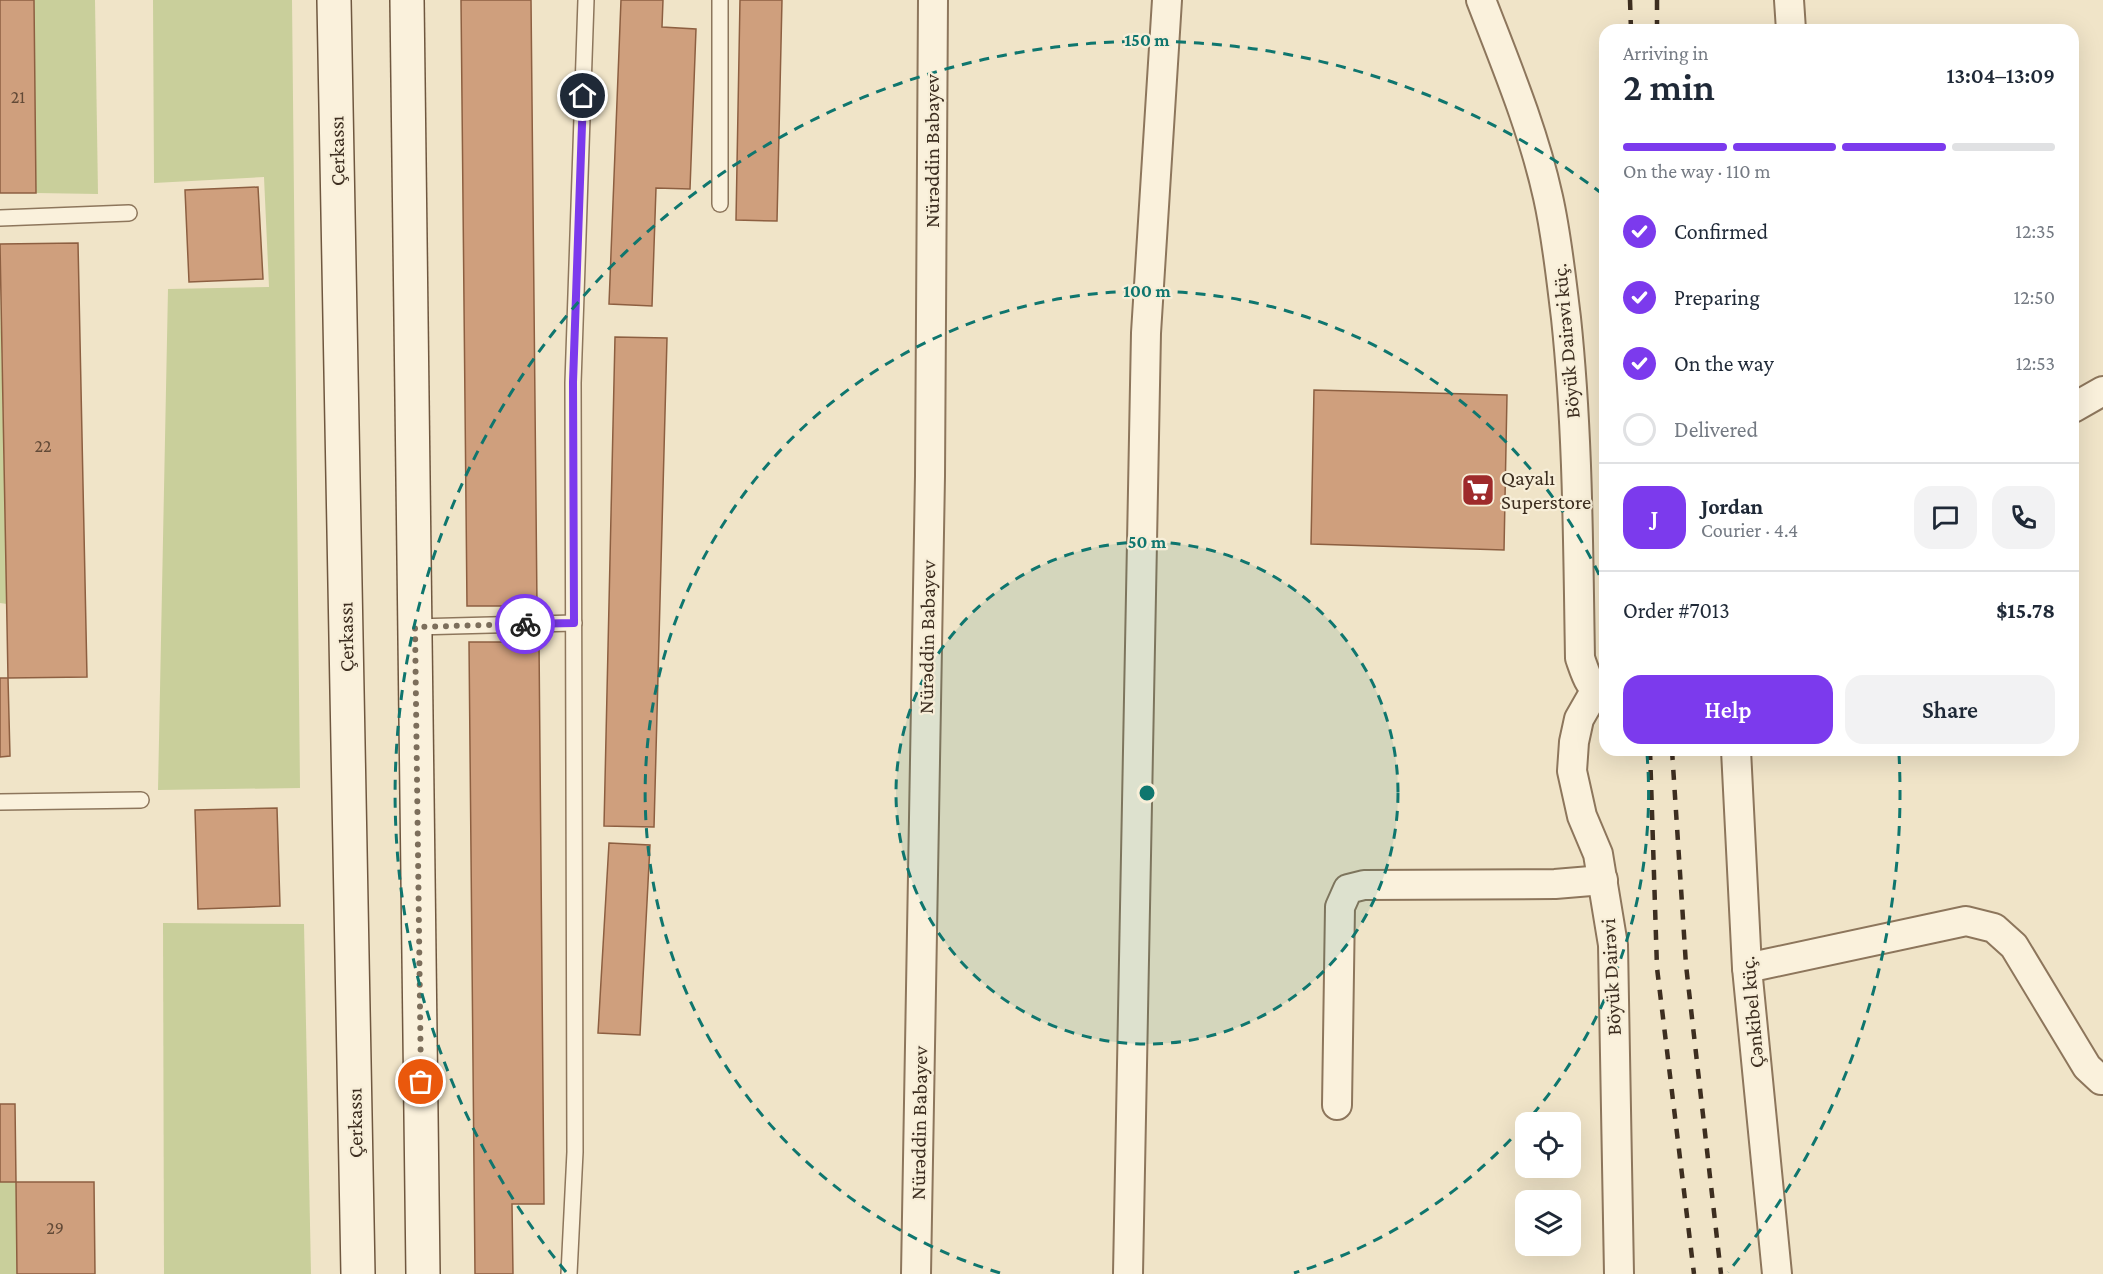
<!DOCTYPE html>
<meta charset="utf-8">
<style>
:root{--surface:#fff;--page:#f2f2f3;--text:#1f2937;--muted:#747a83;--line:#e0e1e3;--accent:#7c3aed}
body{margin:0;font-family:"Crimson Pro",serif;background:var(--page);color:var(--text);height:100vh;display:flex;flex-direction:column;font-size:22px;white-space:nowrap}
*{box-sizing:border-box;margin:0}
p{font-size:20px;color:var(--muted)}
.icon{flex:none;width:33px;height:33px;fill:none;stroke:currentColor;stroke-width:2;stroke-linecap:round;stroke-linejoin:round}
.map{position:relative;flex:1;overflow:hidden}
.drawer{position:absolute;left:1599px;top:24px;width:480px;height:732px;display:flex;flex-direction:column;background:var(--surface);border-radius:18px;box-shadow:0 6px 24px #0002}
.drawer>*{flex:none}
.buttons{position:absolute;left:1515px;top:1112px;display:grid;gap:12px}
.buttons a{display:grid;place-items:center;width:66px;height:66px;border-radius:12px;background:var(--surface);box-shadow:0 6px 24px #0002;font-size:30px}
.pin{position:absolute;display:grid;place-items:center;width:51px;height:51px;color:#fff;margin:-26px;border:3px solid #fff;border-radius:50%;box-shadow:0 2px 6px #0007}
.courier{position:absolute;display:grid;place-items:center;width:60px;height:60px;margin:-30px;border:4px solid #7c3aed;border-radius:50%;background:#fff;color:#222;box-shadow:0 2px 8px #0007}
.summary em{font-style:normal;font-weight:600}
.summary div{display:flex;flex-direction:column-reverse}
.summary{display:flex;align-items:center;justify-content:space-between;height:102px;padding:0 24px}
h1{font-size:39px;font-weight:600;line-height:45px}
.bar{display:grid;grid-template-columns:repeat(4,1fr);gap:9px 6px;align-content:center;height:72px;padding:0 24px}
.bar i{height:8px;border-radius:4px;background:var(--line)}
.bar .selected{background:var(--accent)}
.bar p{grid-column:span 4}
.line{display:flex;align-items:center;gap:15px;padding:0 24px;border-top:2px solid var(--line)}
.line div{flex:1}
.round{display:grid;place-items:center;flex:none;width:63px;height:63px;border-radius:18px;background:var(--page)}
ol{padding:0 24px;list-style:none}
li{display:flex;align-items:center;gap:18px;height:66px}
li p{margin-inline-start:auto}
li .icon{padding:6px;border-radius:50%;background:var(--accent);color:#fff;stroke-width:4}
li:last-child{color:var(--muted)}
li i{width:33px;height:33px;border:3px solid var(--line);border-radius:50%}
.action{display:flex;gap:12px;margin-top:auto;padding:12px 24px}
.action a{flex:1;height:69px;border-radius:18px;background:var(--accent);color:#fff;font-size:24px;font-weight:600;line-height:69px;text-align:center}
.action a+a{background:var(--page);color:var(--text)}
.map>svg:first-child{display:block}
.green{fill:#c9cf9b}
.building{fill:#cf9f7d;stroke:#8d5f41;stroke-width:1.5}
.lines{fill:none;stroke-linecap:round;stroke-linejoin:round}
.lane-casing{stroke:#8d765c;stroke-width:18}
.street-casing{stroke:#8d765c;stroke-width:32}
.secondary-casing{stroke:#6f573f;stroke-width:36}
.lane{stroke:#faf1dc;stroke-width:15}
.street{stroke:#faf1dc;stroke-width:28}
.secondary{stroke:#faf1dc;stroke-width:33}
.rail{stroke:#3d2e20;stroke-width:4.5;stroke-dasharray:10 10;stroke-linecap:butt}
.done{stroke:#7c6e5b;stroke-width:6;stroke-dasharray:0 10.8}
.route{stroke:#7c3aed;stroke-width:8}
.ring{fill:none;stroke:#0f766e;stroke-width:3;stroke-dasharray:10 8}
.labels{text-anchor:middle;stroke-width:4.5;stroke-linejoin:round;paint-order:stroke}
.number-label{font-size:18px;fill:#624a37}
.street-label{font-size:21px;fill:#3d2e20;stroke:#f7eed8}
.poi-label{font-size:21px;fill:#3d2e20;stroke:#f7eed8;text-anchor:start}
.centre{fill:#0f766e;stroke:#f7eed8;stroke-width:3}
.ring-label{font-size:18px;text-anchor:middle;font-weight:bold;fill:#0f766e;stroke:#f7eed8;stroke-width:4.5;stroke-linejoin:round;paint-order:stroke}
</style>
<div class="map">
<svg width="2103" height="1274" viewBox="0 0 2103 1274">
<rect width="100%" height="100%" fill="#f0e4c8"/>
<g class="green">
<path d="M34 0H95L98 194 36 193Z"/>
<path d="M153 0H292L300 788 158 790 168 289 269 287 264 177 154 183Z"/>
<path d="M0 288 7 604 0 603Z"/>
<path d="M163 923 304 924 311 1274H164Z"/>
<path d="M0 1182H16L17 1274H0Z"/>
</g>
<g class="building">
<path d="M0 0H34L36 193H0Z"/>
<path d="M461 0H531L537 606H467Z"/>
<path d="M621 0H663L662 27 696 29 690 189 656 188 652 306 609 304Z"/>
<path d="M740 0H782L777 221 736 220Z"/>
<path d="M258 187 263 279 189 282 185 190Z"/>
<path d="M78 243 87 677 8 678 0 244Z"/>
<path d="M615 337 667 338 654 827 604 826Z"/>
<path d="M1314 390 1507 395 1504 550 1311 544Z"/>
<path d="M469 642H539L544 1204H512L513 1274H475Z"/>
<path d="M0 678H8L10 756 0 757Z"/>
<path d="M277 808 280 906 198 909 195 810Z"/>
<path d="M609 843 650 845 640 1035 598 1033Z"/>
<path d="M0 1104H15L16 1182H0Z"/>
<path d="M16 1182H94L95 1274H17Z"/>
</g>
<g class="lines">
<defs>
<g id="lane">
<path d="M720 0V204"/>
<path d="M0 218 129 213"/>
<path d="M415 627 574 623"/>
<path d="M0 802 141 800"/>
<path d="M569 1274 575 1152 573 383 586 0"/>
</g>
<g id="street">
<path d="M1481 0C1506 65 1533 129 1548 197 1557 237 1561 278 1566 318 1578 431 1578 545 1580 658 1586 675 1589 688 1605 696"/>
<path d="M1789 0 1791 30"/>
<path d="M2073 408 2103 391"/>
<path d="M1595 691 1579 719 1574 742 1572 771 1582 816 1598 854 1613 945 1619 1274"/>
<path d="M1736 750 1747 968 1777 1274"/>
<path d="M1747 968 1966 921 1994 928 2014 946 2087 1067 2101 1080H2103"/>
<path d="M1337 1105 1340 907 1348 889 1364 885 1555 884 1603 880"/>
<path d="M916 1274 930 476 933 0"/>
<path d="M1128 1274 1146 333 1167 0"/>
</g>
<g id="secondary">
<path d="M334 0 358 1274"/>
<path d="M407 0 423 1274"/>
</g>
</defs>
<use href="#lane" class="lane-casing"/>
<use href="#street" class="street-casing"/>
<use href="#secondary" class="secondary-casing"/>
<use href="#lane" class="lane"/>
<use href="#street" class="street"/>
<use href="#secondary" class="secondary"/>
<g class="rail">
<path d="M1630 0 1631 30"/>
<path d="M1657 0V30"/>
<path d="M1650 750 1657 968 1694 1274"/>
<path d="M1672 750 1686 965 1721 1274"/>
</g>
</g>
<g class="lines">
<path class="done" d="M421 1082 415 627 525 624"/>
<path class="route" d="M525 624 574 623 573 382 583 96"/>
</g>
<circle cx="1147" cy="793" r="251" fill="#0f766e" fill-opacity=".12"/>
<g class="ring">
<circle cx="1147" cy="793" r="251"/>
<path d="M1523 1126A502 502 0 0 1 1294 1273M1000 1273A502 502 0 1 1 1604 585M1647 754A502 502 0 0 1 1529 1119"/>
<path d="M566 1272A753 753 0 0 1 1600 192M1899 754A753 753 0 0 1 1728 1272"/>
</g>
<defs>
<symbol id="supermarket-square" viewBox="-11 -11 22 22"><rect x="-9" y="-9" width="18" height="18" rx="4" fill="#9e2a2b" stroke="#f7eed8"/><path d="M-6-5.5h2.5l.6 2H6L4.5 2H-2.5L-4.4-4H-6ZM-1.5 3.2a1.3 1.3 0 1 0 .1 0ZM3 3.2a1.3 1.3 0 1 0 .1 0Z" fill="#fff"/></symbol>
</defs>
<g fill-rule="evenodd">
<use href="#supermarket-square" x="1459" y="471" width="38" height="38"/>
</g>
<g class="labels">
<g class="number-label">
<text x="18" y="103">21</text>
<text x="43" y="452">22</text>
<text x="55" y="1234">29</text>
</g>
<g class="street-label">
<text transform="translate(337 151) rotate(-91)" y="7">Çerkassı</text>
<text transform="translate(932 151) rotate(-90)" y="7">Nürəddin Babayev</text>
<text transform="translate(1566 341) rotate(-95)" y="7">Böyük Dairəvi küç.</text>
<text transform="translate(346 637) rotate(-91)" y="7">Çerkassı</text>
<text transform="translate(927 637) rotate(-89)" y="7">Nürəddin Babayev</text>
<text transform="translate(1611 977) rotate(-93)" y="7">Böyük Dairəvi</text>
<text transform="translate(1752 1012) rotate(-95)" y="7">Çənkibel küç.</text>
<text transform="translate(355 1123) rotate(-91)" y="7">Çerkassı</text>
<text transform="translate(919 1123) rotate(-89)" y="7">Nürəddin Babayev</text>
</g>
<g class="poi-label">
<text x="1501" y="485">Qayalı<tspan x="1501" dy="24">Superstore</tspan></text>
</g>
</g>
<circle cx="1147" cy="793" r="9" class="centre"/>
<g class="ring-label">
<text x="1147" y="46">150 m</text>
<text x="1147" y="297">100 m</text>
<text x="1147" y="548">50 m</text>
</g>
</svg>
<div class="buttons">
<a><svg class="icon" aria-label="locate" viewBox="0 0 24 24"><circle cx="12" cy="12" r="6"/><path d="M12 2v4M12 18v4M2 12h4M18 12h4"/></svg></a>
<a><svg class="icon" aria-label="layers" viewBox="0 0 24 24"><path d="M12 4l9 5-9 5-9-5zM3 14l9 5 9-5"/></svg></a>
</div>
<div class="pin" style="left:421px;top:1082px;background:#ea580c"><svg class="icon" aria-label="bag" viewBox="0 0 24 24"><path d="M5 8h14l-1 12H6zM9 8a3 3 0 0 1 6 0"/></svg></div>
<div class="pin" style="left:583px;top:96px;background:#1f2937"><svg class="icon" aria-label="home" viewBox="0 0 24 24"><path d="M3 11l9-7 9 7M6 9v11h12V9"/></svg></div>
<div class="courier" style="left:525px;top:624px"><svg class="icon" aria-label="bike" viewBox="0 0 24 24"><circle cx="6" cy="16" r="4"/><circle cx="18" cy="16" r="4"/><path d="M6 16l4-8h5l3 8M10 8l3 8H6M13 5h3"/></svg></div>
<section class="drawer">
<div class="summary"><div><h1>2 min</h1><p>Arriving in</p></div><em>13:04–13:09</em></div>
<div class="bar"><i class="selected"></i><i class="selected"></i><i class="selected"></i><i></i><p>On the way · 110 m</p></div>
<ol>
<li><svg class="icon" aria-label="check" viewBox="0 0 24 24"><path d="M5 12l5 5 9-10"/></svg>Confirmed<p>12:35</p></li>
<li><svg class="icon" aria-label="check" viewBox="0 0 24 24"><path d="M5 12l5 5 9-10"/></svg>Preparing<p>12:50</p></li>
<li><svg class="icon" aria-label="check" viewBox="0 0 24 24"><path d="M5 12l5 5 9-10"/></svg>On the way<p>12:53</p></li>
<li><i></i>Delivered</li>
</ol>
<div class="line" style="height:108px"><b class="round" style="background:var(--accent);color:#fff">J</b><div><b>Jordan</b><p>Courier · 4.4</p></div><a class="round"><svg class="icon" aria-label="chat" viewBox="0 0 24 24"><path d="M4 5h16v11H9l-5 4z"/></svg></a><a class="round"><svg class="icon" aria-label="phone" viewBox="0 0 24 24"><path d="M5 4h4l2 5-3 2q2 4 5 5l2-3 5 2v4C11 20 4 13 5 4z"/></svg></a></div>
<div class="line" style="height:78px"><div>Order #7013</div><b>$15.78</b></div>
<div class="action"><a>Help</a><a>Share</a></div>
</section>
</div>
